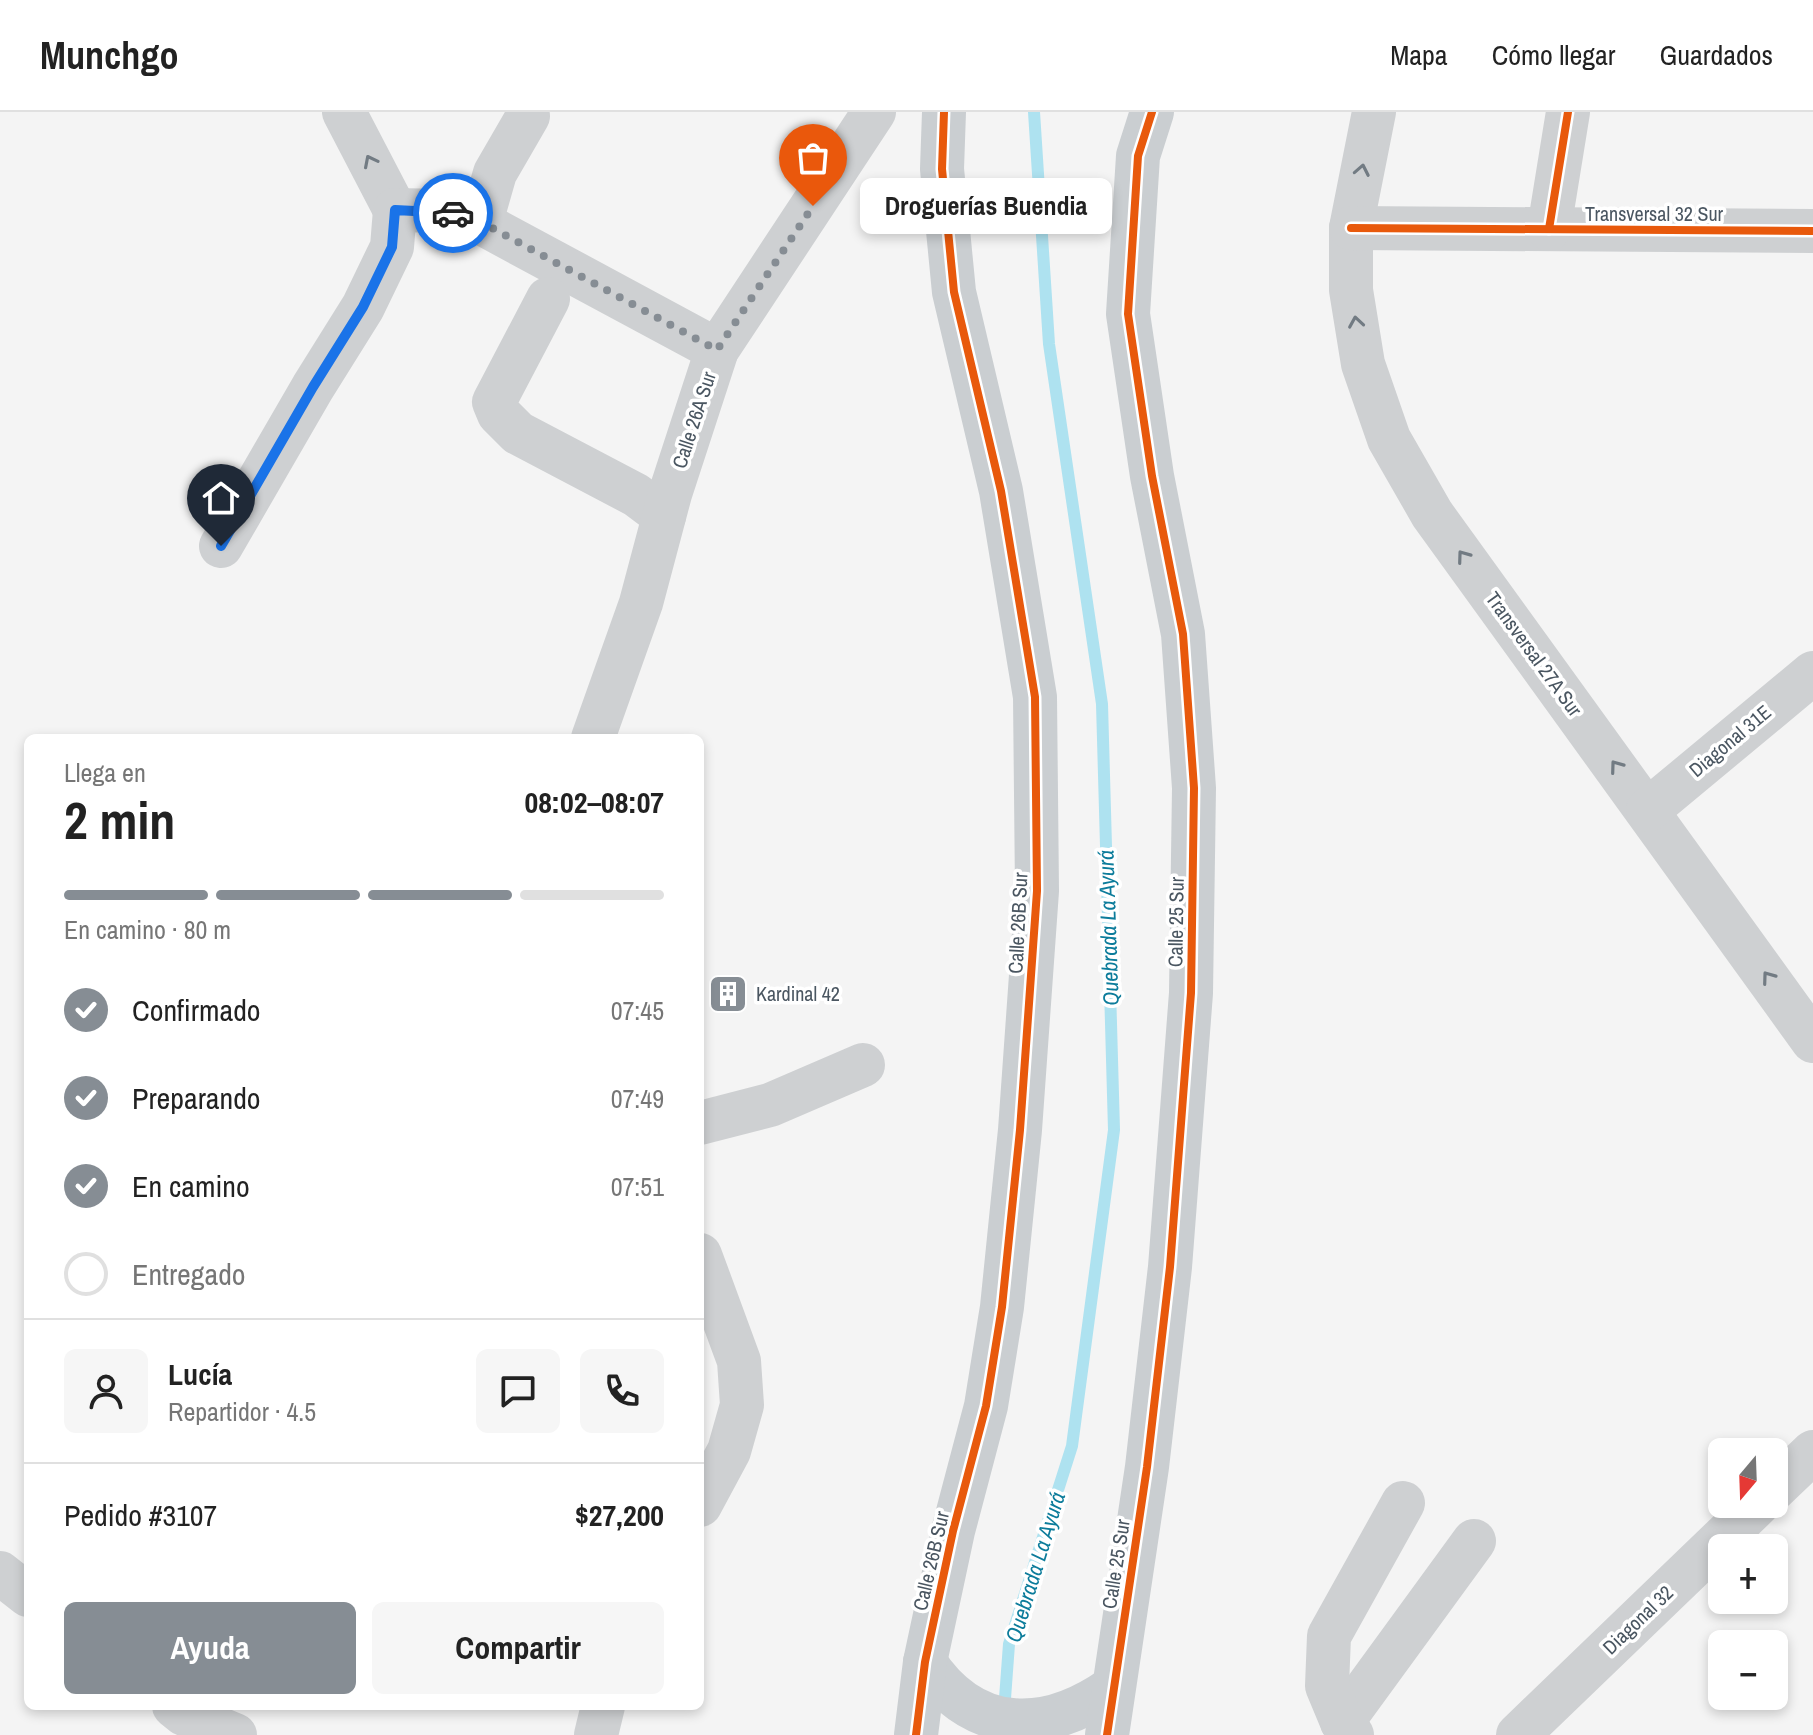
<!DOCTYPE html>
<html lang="es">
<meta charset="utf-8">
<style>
:root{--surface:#fff;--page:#f6f6f6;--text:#222;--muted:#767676;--line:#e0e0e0;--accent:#868d94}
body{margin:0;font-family:"Archivo Narrow",sans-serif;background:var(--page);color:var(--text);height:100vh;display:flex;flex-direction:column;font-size:30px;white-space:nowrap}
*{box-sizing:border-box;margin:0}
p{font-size:26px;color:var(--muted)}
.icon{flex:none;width:44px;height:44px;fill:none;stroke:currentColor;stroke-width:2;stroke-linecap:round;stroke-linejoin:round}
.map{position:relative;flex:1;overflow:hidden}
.details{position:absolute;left:24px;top:622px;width:680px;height:976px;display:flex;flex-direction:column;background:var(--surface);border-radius:12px;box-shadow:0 4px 12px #0003}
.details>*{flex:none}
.needle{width:52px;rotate:199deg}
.buttons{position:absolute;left:1708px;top:1326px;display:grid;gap:16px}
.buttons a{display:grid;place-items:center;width:80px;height:80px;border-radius:12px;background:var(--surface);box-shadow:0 4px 12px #0003;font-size:40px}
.pin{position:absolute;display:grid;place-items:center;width:68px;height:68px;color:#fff;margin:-82px -34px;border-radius:50% 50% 50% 0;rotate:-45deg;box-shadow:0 0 8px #0007}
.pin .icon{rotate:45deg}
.courier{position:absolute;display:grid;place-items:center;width:80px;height:80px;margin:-40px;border:6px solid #1a73e8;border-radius:50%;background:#fff;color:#222;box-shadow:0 2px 10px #0007}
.bubble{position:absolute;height:56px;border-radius:12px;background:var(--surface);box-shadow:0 4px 12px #0003;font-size:26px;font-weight:700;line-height:56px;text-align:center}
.headline em{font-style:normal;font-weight:700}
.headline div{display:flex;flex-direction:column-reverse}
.headline{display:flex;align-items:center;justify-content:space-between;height:136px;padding:0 40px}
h1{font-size:52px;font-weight:700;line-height:60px}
.bar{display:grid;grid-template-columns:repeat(4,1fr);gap:12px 8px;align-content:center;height:96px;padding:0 40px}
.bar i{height:10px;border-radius:6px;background:var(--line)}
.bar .current{background:var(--accent)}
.bar p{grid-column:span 4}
.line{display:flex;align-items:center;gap:20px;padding:0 40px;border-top:2px solid var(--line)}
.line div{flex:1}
.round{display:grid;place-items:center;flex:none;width:84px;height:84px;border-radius:12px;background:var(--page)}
ol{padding:0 40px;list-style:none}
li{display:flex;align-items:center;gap:24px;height:88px}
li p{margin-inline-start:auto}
li .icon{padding:8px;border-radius:50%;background:var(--accent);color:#fff;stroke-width:4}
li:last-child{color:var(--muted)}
li i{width:44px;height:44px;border:4px solid var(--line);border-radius:50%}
.button{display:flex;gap:16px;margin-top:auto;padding:16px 40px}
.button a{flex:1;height:92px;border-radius:12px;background:var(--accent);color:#fff;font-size:32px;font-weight:700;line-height:92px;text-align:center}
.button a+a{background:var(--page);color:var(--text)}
header{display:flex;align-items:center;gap:48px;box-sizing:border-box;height:112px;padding:0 40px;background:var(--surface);border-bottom:2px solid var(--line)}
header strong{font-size:38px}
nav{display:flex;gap:44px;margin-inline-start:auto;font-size:28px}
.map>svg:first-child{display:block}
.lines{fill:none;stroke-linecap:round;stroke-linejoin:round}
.stream{stroke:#aee2f0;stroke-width:12}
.minor{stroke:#ced0d2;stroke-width:44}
.major{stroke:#caced1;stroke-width:44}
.cycleway-casing{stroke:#fff;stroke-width:13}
.cycleway{stroke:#e8590c;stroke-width:8}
.oneway{stroke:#727b83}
.done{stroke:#868d94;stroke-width:8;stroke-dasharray:0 14.4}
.route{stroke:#1a73e8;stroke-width:10}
.labels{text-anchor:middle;stroke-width:7;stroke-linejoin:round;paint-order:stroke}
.street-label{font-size:20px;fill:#4a5661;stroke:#fff}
.poi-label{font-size:20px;fill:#4a5661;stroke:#fff;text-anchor:start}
.water-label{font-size:22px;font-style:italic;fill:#0c7c9b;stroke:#fff}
</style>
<header>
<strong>Munchgo</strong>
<nav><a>Mapa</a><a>Cómo llegar</a><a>Guardados</a></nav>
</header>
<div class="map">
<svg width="1813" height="1623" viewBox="0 0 1813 1623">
<rect width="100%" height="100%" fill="#f4f4f4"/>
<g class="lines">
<path class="stream" d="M1004 1600 1009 1532 1072 1334 1114 1018 1102 592 1049 232 1034 0"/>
<g class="minor">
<path d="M344 0 395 98"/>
<path d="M1374 0 1351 116V178L1363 252 1389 327 1432 402 1813 929"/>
<path d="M395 98 445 99 472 106 717 238"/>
<path d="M481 110 495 61 528 4"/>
<path d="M1351 116 1813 119"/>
<path d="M1549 117 1568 0"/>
<path d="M548 187 494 290 499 302 518 321 636 383 664 404"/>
<path d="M221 434 313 275 363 195 392 135 395 98"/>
<path d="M593 626 641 491 670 382 717 238 874 0"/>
<path d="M1648 698 1813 561"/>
<path d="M700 1011 770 993 863 953"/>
<path d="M700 1143 739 1249 742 1293 729 1339 700 1393"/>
<path d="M1774 1377 1813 1340"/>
<path d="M0 1461 28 1483"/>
<path d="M174 1594 184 1602 235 1623"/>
<path d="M1342 1610 1474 1429"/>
<path d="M596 1623 603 1594"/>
<path d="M1352 1623 1342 1610 1327 1574 1329 1524 1403 1391"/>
<path d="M1518 1623 1758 1392"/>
</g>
<g class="major">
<path d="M925 1550C973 1623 1045 1623 1112 1576"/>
<path d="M916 1623 925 1550 953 1419 986 1294 1002 1195 1020 1018 1037 779 1035 585 1001 379 954 180 942 57 944 0"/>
<path d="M1107 1623 1147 1355 1170 1155 1191 881 1194 676 1183 522 1152 364 1128 202 1138 44 1152 0"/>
</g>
<defs>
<g id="cycleway">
<path d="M1351 116 1813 119"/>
<path d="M1549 117 1568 0"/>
<path d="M916 1623 925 1550 953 1419 986 1294 1002 1195 1020 1018 1037 779 1035 585 1001 379 954 180 942 57 944 0"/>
<path d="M1107 1623 1147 1355 1170 1155 1191 881 1194 676 1183 522 1152 364 1128 202 1138 44 1152 0"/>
</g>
</defs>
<use href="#cycleway" class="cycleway-casing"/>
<use href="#cycleway" class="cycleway"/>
</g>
<defs><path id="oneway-chevron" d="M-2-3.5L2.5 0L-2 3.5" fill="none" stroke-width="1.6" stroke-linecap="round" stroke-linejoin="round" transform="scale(2)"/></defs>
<g class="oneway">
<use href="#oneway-chevron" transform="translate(370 49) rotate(-117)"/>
<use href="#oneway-chevron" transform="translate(1362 58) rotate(-79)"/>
<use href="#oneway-chevron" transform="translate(1356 210) rotate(-99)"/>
<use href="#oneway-chevron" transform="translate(1463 444) rotate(-126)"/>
<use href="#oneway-chevron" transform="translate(1616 654) rotate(-126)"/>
<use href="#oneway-chevron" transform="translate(1768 865) rotate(-126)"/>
</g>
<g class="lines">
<path class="done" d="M453 101 481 110 717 238 813 94"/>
<path class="route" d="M221 434 313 275 363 195 392 135 395 98 453 101"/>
</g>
<defs>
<symbol id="building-square" viewBox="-11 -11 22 22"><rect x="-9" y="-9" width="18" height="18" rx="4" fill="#868d94" stroke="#fff"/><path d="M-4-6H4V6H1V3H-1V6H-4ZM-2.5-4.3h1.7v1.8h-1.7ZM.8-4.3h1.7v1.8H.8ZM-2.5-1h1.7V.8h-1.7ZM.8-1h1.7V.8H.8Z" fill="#fff"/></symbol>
</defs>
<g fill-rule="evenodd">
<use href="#building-square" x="706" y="860" width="44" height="44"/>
</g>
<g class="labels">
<g class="street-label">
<text x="1654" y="109">Transversal 32 Sur</text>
<text transform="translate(694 308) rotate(-72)" y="7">Calle 26A Sur</text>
<text transform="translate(1534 542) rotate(54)" y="7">Transversal 27A Sur</text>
<text transform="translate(1730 629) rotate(-40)" y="7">Diagonal 31E</text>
<text transform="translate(1176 810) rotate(-89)" y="7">Calle 25 Sur</text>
<text transform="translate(1018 811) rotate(-87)" y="7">Calle 26B Sur</text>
<text transform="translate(931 1449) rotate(-77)" y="7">Calle 26B Sur</text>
<text transform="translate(1116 1452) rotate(-81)" y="7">Calle 25 Sur</text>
<text transform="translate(1638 1508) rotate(-44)" y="7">Diagonal 32</text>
</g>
<g class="poi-label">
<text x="756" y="889">Kardinal 42</text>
</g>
<g class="water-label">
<text transform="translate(1108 816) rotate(-92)" y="8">Quebrada La Ayurá</text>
<text transform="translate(1035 1455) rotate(-73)" y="8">Quebrada La Ayurá</text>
</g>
</g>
</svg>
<div class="buttons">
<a><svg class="needle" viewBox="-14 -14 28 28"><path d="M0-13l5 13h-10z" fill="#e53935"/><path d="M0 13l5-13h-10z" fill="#767676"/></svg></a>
<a>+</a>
<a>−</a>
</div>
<div class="pin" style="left:813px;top:94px;background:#ea580c"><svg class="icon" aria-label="bag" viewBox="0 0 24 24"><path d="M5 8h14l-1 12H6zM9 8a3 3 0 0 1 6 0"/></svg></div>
<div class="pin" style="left:221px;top:434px;background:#1f2937"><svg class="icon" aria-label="home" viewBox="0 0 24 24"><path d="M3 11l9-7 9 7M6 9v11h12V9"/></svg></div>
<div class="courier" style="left:453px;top:101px"><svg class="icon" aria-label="car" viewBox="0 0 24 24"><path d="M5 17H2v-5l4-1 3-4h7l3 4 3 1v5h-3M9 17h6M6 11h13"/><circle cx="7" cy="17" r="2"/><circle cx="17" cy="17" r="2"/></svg></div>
<div class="bubble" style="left:860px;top:66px;width:252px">Droguerías Buendia</div>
<section class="details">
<div class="headline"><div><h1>2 min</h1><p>Llega en</p></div><em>08:02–08:07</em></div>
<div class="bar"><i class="current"></i><i class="current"></i><i class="current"></i><i></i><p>En camino · 80 m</p></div>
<ol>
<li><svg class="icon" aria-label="check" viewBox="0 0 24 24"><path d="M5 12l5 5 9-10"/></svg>Confirmado<p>07:45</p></li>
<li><svg class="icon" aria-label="check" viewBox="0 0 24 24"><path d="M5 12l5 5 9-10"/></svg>Preparando<p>07:49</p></li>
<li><svg class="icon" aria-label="check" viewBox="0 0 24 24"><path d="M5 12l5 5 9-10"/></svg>En camino<p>07:51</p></li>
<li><i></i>Entregado</li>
</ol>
<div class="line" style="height:144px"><a class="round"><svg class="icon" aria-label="person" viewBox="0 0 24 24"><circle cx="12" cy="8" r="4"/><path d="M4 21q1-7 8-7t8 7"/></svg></a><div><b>Lucía</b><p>Repartidor · 4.5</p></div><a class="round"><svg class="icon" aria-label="chat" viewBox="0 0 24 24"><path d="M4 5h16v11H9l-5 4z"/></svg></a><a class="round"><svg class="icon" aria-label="phone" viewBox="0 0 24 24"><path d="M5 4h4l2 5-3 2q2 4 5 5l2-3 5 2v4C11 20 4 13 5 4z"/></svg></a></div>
<div class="line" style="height:104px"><div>Pedido #3107</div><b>$27,200</b></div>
<div class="button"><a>Ayuda</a><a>Compartir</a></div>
</section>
</div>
